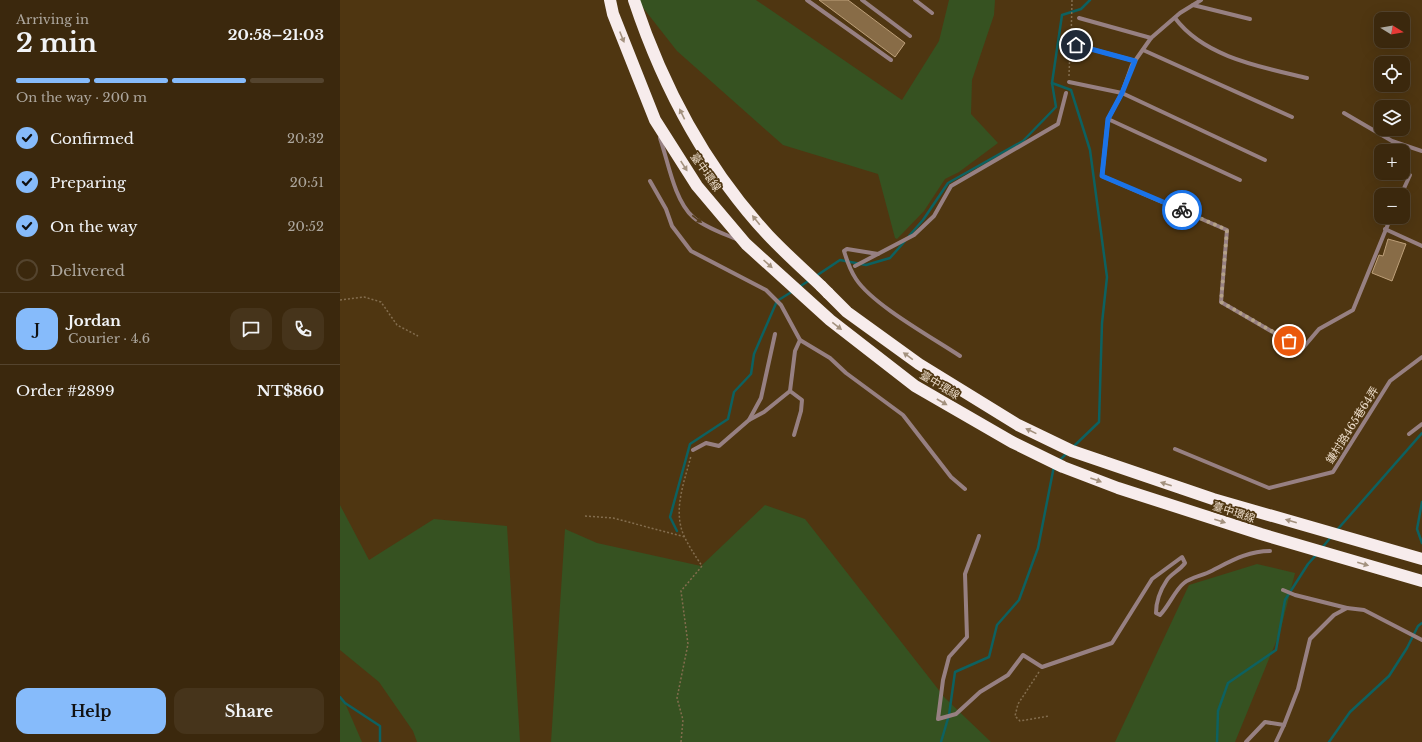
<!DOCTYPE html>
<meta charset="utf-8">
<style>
:root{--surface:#3b280d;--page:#46341b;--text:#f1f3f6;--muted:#aca69d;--line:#54442e;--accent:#86bbfb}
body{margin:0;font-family:"Libre Baskerville","Noto Sans TC",serif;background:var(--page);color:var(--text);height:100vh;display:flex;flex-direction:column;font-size:15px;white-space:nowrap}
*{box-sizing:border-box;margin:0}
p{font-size:13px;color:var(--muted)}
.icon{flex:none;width:22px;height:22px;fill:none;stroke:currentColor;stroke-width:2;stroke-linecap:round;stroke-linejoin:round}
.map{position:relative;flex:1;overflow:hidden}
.drawer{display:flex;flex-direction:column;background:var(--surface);width:340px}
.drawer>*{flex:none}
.needle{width:26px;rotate:101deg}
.controls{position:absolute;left:1034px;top:12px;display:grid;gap:8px}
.controls a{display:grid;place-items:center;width:36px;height:36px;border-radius:8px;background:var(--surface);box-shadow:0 4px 16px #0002,0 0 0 1px var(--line);font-size:20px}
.pin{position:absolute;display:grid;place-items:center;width:34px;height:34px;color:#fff;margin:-17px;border:2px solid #fff;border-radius:50%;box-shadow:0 1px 4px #0007}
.courier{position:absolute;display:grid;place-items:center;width:40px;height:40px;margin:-20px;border:3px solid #1a73e8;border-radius:50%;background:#fff;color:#222;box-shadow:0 1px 5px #0007}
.headline em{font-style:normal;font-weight:800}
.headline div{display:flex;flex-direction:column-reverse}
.headline{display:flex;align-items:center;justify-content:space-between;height:68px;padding:0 16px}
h1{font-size:26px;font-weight:800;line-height:30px}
.bar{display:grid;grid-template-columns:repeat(4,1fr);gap:6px 4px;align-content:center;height:48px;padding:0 16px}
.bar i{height:5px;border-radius:3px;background:var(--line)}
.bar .active{background:var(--accent)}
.bar p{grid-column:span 4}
.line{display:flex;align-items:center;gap:10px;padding:0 16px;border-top:1px solid var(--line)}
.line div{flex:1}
.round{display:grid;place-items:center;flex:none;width:42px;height:42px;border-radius:12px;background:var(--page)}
ol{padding:0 16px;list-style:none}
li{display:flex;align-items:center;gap:12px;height:44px}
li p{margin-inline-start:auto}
li .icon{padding:4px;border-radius:50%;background:var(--accent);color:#111;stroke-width:4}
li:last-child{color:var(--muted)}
li i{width:22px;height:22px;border:2px solid var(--line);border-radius:50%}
.button{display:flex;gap:8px;margin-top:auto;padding:8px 16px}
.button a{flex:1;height:46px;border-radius:12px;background:var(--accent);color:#111;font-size:16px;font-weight:800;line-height:46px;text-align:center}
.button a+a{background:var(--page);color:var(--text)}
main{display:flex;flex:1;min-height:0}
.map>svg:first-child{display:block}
.green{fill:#365221}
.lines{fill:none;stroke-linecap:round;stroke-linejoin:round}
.stream{stroke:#0d6160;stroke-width:2.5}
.building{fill:#886c47;stroke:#bea07a}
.path{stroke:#836d4e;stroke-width:1.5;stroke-dasharray:2 2;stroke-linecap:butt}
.service{stroke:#978082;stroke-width:4}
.motorway{stroke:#f7ecec;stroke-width:12}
.motorway-bridge{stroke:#f7ecec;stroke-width:12}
.oneway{fill:#a3917e}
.oneway2{fill:#563d1c}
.done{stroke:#b4a188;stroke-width:4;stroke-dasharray:0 7.2}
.route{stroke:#1a73e8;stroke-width:5}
.labels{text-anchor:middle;stroke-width:3.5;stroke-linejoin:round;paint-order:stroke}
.street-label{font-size:11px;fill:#ebdbc8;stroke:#4f3611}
</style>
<main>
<section class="drawer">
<div class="headline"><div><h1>2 min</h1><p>Arriving in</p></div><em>20:58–21:03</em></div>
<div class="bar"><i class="active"></i><i class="active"></i><i class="active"></i><i></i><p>On the way · 200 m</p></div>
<ol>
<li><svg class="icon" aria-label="check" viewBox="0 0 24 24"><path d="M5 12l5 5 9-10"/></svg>Confirmed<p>20:32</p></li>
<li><svg class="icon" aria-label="check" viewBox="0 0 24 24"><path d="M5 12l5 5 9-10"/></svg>Preparing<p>20:51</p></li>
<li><svg class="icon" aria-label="check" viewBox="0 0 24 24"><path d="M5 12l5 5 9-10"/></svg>On the way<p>20:52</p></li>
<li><i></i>Delivered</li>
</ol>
<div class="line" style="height:72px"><b class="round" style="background:var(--accent);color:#111">J</b><div><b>Jordan</b><p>Courier · 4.6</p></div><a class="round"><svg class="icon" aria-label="chat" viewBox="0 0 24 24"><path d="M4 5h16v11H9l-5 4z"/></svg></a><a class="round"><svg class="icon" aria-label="phone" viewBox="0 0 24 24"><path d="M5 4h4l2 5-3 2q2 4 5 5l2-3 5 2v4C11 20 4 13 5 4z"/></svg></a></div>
<div class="line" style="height:52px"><div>Order #2899</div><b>NT$860</b></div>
<div class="button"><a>Help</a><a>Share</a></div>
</section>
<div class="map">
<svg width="1082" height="742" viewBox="0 0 1082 742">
<rect width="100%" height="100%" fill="#4f3611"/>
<g class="green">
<path d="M297 0H416L562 100 599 41 609 0H655L654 15 632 80 631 114 658 143 619 172 605 179 584 211 557 239 555 238 538 174 443 145 337 51Z"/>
<path d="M0 505 29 560 94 519 167 526 180 742H77L73 731 39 682 0 650Z"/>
<path d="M425 505 465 519 605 698 651 742H211L225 529 257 543 361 566Z"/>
<path d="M917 564 955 573 940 632 895 742H775L849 585Z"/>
<path d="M0 699 5 703 22 742H0Z"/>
</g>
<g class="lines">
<g class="stream">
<path d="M712 83 731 90 750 150 767 277 762 323 759 422 733 447"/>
<path d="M569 236 583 220 608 183 683 141 716 107 712 83 722 15 741 9 750 0"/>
<path d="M476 276 500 260 526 265 550 258 565 241"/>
<path d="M459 287 470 280"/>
<path d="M719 461 728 452"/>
<path d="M1082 502 1077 529 1082 543"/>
<path d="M997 530 1082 433"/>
<path d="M337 531 330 517 350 444 388 419 394 392 411 374 414 354 437 301 453 291"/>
<path d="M981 549 991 537"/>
<path d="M0 697 5 703 40 726V742"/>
<path d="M601 742 609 715 615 672 649 657 657 625 679 600 698 548 714 466"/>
<path d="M877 742 878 711 888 683 936 650 945 600 968 564 977 554"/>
<path d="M989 742 1010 712 1049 676 1067 648 1078 626 1082 623"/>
</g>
</g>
<g class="building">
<path d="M479 0H508L565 43 555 57Z"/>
<path d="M1048 239 1066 244 1052 281 1032 273 1039 255 1043 256Z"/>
</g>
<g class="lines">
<g class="path">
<path d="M731 42 732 0"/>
<path d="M729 76 730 48"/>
<path d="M0 300 24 297 41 302 57 325 78 336"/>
<path d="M245 516 273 518 345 537"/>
<path d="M699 672 678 704 675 716 680 721 709 716"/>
<path d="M341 742 343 720 337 698 348 644 341 591 362 566C356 557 350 548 345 538 332 512 344 483 351 456"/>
</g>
<g class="service">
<path d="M467 0 551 60"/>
<path d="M522 0 570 36"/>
<path d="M575 0 592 13"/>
<path d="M861 0 840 13 811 38 792 65 782 93 768 119 762 176 887 230 881 302 962 349 979 329 1013 310 1051 217"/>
<path d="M853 5 910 19"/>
<path d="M739 18 811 38"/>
<path d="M835 18C864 57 921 67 967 78"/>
<path d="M736 45 795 61"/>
<path d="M803 50 952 117"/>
<path d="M729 82 782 93 925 160"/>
<path d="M1004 113 1052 141 1082 151"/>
<path d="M768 119 900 180"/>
<path d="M320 138C328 161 334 200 353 217 364 227 382 233 396 239"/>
<path d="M310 181 326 209 332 226 351 251 426 290 441 305 460 340 490 358 506 373 563 415 611 477 625 489"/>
<path d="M1061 195 1070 175"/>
<path d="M1045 229 1082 246"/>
<path d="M538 254 507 249 504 251C507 261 510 270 516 279 533 305 593 338 620 356"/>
<path d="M515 266 574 235 594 216 611 186 718 124 726 93"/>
<path d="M450 391 462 400 461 411 454 435"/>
<path d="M409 420 424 412 450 391 455 351 460 340"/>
<path d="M1069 434 1082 424"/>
<path d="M835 449 929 488 993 472 1050 381 1082 357"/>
<path d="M353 450 366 443 379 446 409 420 421 398 435 334"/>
<path d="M639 536 625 574 627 637 609 657 603 680 598 719 616 714 640 692 668 675 683 655 702 667 772 643 812 579 842 557 845 563C840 570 831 574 827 580 821 589 816 602 816 613L820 615C829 606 835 590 844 583 850 578 860 576 867 573 888 563 906 551 930 551"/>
<path d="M1007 608 1024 610 1082 640"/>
<path d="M906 742 925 722 944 725 958 689 970 639 994 615 1007 608 955 595 943 590"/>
<path d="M936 742 944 725"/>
</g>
<g class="motorway">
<path d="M270 0 273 14 315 120 357 186 406 244 490 320 575 386 672 442 723 467 778 488 921 534 1082 581"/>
<path d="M294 0C323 87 366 168 428 235 445 253 463 269 481 286"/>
<path d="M488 293 507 312 579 364 678 425 732 451 873 499 1082 559"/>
</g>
<path class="motorway-bridge" d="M481 286 488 293"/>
</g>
<defs><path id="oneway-solid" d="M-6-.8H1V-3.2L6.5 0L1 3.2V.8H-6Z"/></defs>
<g class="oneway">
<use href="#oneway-solid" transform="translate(282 37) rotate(68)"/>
<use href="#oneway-solid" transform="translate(342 114) rotate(-116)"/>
<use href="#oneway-solid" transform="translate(344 166) rotate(57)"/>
<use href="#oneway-solid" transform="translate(416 220) rotate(-129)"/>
<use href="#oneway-solid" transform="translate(428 264) rotate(42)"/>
<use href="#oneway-solid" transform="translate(497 326) rotate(38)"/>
<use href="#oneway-solid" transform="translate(568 356) rotate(-144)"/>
<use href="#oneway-solid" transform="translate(602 402) rotate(30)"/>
<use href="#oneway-solid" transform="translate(691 431) rotate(-154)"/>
<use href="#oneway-solid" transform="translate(756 480) rotate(20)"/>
<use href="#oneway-solid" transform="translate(826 484) rotate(-162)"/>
<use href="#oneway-solid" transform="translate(880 521) rotate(18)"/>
<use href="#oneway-solid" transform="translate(951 521) rotate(-164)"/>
<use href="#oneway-solid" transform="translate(1023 564) rotate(16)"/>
</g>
<use class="oneway2" href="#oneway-solid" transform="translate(357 219) rotate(37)"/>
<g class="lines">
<path class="done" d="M842 210 887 230 881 302 949 341"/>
<path class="route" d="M736 45 795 61 782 93 768 119 762 176 842 210"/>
</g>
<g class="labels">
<g class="street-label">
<text transform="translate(366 172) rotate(55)" y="4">臺中環線</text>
<text transform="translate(600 385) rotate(31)" y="4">臺中環線</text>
<text transform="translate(1012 425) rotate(-58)" y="4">鎌村路465巷64弄</text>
<text transform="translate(894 512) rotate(18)" y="4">臺中環線</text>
</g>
</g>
</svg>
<div class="controls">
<a><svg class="needle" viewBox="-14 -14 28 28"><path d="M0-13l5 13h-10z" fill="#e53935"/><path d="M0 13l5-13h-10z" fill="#aca69d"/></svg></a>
<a><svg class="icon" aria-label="locate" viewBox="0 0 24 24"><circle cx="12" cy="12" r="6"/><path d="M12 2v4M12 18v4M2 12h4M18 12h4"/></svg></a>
<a><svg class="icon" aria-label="layers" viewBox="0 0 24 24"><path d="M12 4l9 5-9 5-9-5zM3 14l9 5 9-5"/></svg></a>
<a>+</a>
<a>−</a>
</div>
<div class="pin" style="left:949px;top:341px;background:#ea580c"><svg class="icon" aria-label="bag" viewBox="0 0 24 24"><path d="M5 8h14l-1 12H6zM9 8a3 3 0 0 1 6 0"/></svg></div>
<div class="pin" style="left:736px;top:45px;background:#1f2937"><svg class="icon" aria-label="home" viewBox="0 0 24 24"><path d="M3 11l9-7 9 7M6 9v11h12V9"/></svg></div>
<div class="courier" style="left:842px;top:210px"><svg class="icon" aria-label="bike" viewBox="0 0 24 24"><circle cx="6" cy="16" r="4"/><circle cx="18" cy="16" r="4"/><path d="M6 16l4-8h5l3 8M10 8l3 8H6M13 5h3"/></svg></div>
</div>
</main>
